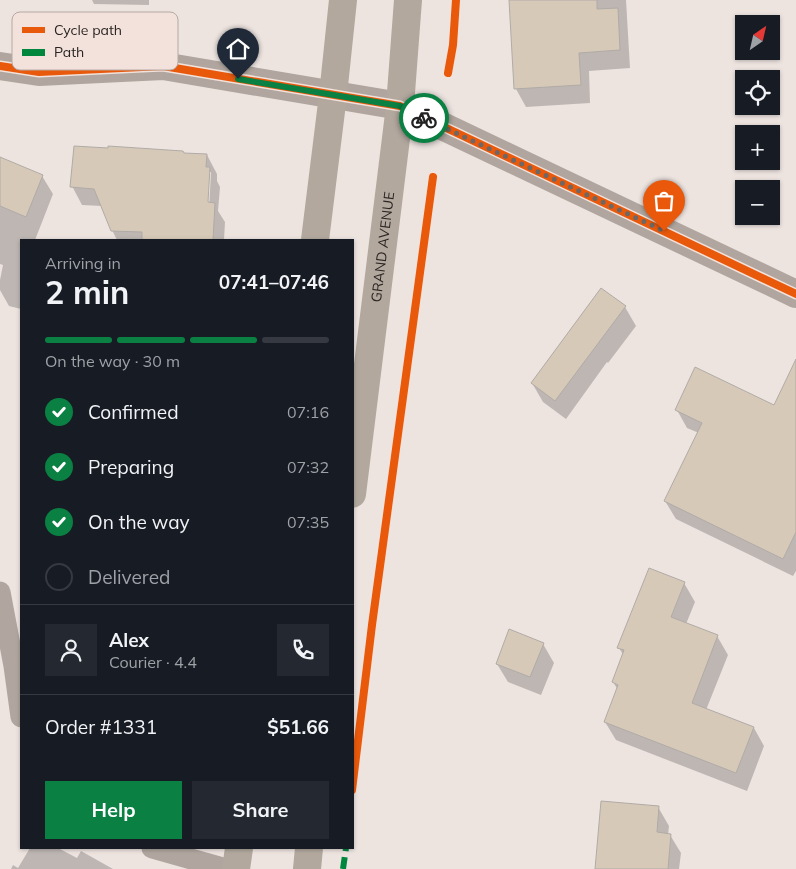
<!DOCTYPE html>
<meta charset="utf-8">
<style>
:root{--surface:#171b24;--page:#242831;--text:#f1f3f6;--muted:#9ea1a6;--line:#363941;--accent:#0b8043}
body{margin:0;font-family:Mulish,sans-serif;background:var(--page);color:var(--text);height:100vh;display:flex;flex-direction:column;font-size:19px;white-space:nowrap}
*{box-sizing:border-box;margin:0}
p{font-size:16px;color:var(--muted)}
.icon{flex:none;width:28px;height:28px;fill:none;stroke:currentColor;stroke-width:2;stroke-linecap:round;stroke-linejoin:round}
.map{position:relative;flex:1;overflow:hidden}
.sheet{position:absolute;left:20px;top:239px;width:334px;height:610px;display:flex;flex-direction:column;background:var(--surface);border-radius:0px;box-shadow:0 1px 4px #0004}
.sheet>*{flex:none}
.needle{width:32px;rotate:34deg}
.tools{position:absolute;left:735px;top:15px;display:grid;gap:10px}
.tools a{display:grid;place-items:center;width:45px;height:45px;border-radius:0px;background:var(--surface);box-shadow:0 1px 4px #0004;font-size:25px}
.pin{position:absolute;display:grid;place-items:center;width:42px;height:42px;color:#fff;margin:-51px -21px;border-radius:50% 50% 50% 0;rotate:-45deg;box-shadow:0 0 5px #0007}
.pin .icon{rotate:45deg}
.courier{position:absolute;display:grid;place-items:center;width:50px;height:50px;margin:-25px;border:4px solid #0b8043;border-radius:50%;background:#fff;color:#222;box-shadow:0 1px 6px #0007}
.summary em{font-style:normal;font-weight:700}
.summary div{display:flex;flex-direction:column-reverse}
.summary{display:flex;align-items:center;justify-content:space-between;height:85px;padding:0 25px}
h1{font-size:32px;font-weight:700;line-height:38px}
.bar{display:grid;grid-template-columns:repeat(4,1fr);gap:8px 5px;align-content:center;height:60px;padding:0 25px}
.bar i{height:6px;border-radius:4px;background:var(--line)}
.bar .current{background:var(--accent)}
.bar p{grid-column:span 4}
.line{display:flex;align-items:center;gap:12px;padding:0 25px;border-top:1px solid var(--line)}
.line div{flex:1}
.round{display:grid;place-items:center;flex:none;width:52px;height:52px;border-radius:0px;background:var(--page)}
ol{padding:0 25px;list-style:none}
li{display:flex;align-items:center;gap:15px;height:55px}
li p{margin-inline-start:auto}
li .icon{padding:5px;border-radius:50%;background:var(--accent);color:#fff;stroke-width:4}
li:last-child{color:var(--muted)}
li i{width:28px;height:28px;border:2px solid var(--line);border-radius:50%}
.cta{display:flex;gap:10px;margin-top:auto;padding:10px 25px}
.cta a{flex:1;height:58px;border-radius:0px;background:var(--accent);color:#fff;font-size:20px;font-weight:700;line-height:58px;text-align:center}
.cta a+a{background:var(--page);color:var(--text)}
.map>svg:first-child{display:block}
.shadow{fill:#0003;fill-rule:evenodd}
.building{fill:#d6c9b8;stroke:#b1aba7}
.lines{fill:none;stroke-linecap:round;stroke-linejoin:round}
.lane{stroke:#b0a69f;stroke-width:21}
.street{stroke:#b0a69f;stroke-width:28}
.primary{stroke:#b2a89e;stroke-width:28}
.quiet{stroke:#00873e;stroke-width:6;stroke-dasharray:12 6;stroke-linecap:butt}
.cycleway-casing{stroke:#f2e2db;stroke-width:11}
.cycleway{stroke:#e8590c;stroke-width:8}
.done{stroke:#6e6764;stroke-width:5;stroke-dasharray:0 9}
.route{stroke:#0b8043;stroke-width:6}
.labels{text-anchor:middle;stroke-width:4;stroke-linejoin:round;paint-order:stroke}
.street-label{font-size:14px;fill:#2a2422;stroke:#f2e2db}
.key{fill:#f2e2db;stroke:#b6a9a4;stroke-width:1}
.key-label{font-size:14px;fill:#2a2422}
</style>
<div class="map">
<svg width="796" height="869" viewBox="0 0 796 869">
<rect width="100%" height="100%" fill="#ede4e0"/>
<g class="shadow">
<path d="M92 0H149V5L94 4Z"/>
<path d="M510 0H626L630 68 589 71 590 103 526 107 516 89Z"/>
<path d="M184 154 207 155 217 174V181L220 187 218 211 225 222 224 240H117L112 230 102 206 82 205 72 186ZM209 172H211L209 209H206Z"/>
<path d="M0 171 42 176 53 194 35 240H21V309L9 306 0 290V280L3 265 0 264Z"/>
<path d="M602 289 625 307 636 326 608 363 607 362 566 419 543 402 532 383Z"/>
<path d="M796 370V571L793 576 676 519 665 501 699 433 687 428 677 410 774 407Z"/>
<path d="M684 583 695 602 686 624 717 636 728 655 706 710 754 728 764 746 747 791 616 740 605 722 618 690 613 682 624 656 619 648Z"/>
<path d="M543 644 554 663 541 695 508 682 497 664Z"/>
<path d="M658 807 669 826 668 835H670L681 853 679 869H597Z"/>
<path d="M30 848H58L77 858 81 851 113 869H11L13 865 18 868Z"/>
</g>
<g class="building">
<path d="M509 0H597V9L618 8 620 50 579 53 581 85 514 89Z"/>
<path d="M74 146 108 148V146L183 151 184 153 207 154 206 167H210L208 202 215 203 213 240H142V232L111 231 94 189 70 187Z"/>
<path d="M0 157 43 175 26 217 0 206Z"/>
<path d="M601 288 626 306 555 401 531 383Z"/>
<path d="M796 359V532L783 559 664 501 702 423 675 410 695 367 774 405Z"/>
<path d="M649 568 685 582 671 617 718 635 692 703 754 727 736 773 604 722 618 685 612 682 624 650 617 648Z"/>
<path d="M509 629 544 643 530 677 496 664Z"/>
<path d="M601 801 659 806 657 832 671 834 668 869H595Z"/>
</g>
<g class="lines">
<g class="lane">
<path d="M0 592 14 666 21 717"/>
<path d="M152 848 227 869"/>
</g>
<path class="street" d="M0 66 39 72 163 66 400 106 796 294"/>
<g class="primary">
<path d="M315 240 333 95 343 0"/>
<path id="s1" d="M352 494 400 106 408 0"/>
<path d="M236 869 239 848"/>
<path d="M307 869 309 848"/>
</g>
<path class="quiet" d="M343 869 346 848"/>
<defs>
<g id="cycleway">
<path d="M0 66 39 72 163 66 400 106 796 294"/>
<path d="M448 73 453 45 456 0"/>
<path d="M352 790 372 625 433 177"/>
</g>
</defs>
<use href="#cycleway" class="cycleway-casing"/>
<use href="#cycleway" class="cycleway"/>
</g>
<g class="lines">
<path class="done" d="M424 118 664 231"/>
<path class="route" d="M238 79 400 106 424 118"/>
</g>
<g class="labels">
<g class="street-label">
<text dy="5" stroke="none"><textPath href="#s1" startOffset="249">GRAND AVENUE</textPath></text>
</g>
</g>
<rect x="12" y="12" width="166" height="58" rx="8" class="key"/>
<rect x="22" y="27" width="23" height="6" fill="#e8590c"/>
<rect x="22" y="49" width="23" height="7" fill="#00873e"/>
<g class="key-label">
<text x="54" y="35">Cycle path</text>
<text x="54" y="57">Path</text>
</g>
</svg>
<div class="tools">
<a><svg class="needle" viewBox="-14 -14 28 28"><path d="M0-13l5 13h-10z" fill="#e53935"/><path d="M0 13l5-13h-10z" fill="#9ea1a6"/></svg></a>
<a><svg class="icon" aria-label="locate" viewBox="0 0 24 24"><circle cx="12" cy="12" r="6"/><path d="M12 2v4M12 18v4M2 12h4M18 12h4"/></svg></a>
<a>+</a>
<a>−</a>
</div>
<div class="pin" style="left:664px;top:231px;background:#ea580c"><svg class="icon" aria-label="bag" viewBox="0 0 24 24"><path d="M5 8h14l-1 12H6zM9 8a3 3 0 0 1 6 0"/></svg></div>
<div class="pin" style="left:238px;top:79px;background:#1f2937"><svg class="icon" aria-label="home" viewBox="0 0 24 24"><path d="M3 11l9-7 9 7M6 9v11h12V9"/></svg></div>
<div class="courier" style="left:424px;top:118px"><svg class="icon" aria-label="bike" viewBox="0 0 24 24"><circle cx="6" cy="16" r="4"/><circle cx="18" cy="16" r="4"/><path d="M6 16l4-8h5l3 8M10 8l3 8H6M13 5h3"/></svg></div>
<section class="sheet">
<div class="summary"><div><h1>2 min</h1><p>Arriving in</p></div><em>07:41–07:46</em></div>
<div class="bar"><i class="current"></i><i class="current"></i><i class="current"></i><i></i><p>On the way · 30 m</p></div>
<ol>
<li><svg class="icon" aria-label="check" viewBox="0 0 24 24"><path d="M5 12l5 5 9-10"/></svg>Confirmed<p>07:16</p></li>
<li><svg class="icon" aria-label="check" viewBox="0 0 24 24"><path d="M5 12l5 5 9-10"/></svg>Preparing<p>07:32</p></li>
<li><svg class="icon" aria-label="check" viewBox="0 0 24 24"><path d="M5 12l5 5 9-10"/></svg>On the way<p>07:35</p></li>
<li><i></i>Delivered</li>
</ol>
<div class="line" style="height:90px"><a class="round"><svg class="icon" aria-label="person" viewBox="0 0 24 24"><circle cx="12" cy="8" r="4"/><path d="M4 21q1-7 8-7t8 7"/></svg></a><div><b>Alex</b><p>Courier · 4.4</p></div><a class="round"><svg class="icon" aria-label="phone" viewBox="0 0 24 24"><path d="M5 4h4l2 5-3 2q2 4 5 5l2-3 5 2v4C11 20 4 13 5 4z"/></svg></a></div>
<div class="line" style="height:65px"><div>Order #1331</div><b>$51.66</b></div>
<div class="cta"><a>Help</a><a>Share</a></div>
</section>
</div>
